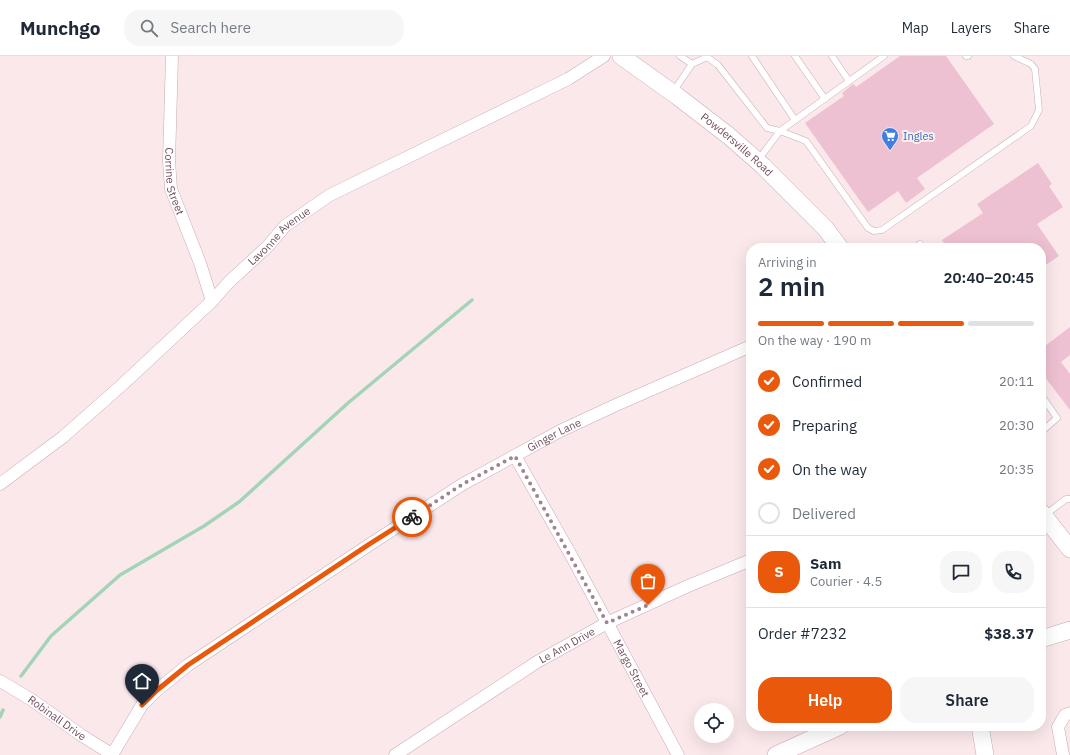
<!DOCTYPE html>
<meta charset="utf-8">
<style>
:root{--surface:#fff;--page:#f6f6f7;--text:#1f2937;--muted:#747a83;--line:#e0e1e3;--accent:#ea580c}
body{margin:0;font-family:"IBM Plex Sans",sans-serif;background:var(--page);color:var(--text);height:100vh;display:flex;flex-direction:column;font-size:15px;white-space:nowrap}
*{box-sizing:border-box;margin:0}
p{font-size:13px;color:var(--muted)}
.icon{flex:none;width:22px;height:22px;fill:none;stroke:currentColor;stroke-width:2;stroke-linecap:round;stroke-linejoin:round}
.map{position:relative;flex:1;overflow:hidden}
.sheet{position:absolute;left:746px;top:187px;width:300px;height:488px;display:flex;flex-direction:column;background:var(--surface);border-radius:16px;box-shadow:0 4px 16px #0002}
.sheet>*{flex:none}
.controls{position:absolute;left:694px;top:647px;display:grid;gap:8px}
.controls a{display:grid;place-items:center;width:40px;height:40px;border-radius:50%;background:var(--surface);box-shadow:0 4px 16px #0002;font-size:20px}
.pin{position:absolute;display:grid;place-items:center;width:34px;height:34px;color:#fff;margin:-41px -17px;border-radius:50% 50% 50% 0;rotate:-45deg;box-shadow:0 0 4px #0007}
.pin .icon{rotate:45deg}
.courier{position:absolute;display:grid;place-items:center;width:40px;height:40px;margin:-20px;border:3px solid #ea580c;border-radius:50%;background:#fff;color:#222;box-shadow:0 1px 5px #0007}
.head em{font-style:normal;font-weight:600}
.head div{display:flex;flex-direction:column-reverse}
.head{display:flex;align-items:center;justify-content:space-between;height:68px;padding:0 12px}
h1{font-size:26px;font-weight:600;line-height:30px}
.bar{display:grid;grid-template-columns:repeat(4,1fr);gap:6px 4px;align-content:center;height:48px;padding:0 12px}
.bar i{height:5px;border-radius:3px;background:var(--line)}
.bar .current{background:var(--accent)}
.bar p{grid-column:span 4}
.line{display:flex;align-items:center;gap:10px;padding:0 12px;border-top:1px solid var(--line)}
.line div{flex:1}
.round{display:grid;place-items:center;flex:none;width:42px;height:42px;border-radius:16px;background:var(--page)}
ol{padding:0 12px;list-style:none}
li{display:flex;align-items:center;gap:12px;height:44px}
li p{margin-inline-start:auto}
li .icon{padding:4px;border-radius:50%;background:var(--accent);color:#fff;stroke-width:4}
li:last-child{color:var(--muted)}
li i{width:22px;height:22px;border:2px solid var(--line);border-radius:50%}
.action{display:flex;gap:8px;margin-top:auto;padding:8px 12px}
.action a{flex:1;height:46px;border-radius:16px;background:var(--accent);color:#fff;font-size:16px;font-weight:600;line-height:46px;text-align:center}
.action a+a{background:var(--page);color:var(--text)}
header{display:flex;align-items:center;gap:24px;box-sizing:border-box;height:56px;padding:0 20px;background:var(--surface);border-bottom:1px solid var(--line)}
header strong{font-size:19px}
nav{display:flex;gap:22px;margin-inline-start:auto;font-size:14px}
.search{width:280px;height:36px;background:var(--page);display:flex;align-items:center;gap:10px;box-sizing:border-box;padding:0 14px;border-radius:16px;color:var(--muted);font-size:15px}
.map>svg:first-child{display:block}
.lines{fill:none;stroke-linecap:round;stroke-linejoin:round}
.stream{stroke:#a4d4b7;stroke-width:3.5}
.building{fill:#eec1d2}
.lane-casing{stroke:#c9abb6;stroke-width:7}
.street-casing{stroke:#c9abb6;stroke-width:13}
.secondary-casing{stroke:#caa7b3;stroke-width:18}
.lane{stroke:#fff;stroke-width:6}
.street{stroke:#fff;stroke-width:12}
.secondary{stroke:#fff;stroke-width:17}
.done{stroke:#a3838f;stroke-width:4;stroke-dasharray:0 7.2}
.route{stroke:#ea580c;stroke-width:5}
.labels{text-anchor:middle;stroke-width:4;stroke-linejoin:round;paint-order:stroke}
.shop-label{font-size:11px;fill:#366cbe;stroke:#feeef0;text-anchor:start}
.street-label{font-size:11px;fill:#734d5d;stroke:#feeef0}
</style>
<header>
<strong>Munchgo</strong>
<div class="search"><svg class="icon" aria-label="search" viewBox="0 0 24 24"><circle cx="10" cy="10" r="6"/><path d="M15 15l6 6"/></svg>Search here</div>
<nav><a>Map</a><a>Layers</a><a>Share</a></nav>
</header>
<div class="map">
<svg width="1070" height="699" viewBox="0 0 1070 699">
<rect width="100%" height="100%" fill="#fbe8eb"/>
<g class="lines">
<g class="stream">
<path d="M21 620 51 580 120 519 204 470 239 446 348 347 472 244"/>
<path d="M0 661 3 654"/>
</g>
</g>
<g class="building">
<path d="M900 0H946L994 68 917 122 925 133 906 147 898 135 868 156 805 67 844 40 842 37 853 28 856 31Z"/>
<path d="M1038 107 1052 128 1049 130 1063 151 1037 168 1059 200 1041 212V192H947L942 184 983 157 977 148Z"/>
<path d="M1070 271V299L1061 306 1070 318V354L1041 316V307L1046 303 1041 296V293Z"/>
</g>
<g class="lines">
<defs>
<g id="lane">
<path d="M680 0 692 8 707 1 718 9 767 72 780 75 806 85 868 172 874 175 882 174 1031 70 1039 54 1035 13 1031 8 1014 0"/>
<path d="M752 0 795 64"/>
<path d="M795 0 825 43"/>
<path d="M832 0 849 25"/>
<path d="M966 0H968"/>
<path d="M673 36 692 8"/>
<path d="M758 104 780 75 884 0"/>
<path d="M914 192 920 188 923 192"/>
<path d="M1041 339 1057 362 1041 376"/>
<path d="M1045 459 1066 443H1070"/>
</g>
<g id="street">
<path id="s1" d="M172 0 169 105 171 133 200 207 212 245"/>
<path id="s2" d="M515 400 572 501 678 699"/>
<path id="s3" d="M0 428 63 381 123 328 212 245 229 226 268 190 285 170 330 139 568 23 604 0"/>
<path id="s4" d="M0 625 32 644 81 679 113 699"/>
<path id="s5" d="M112 699 142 649 156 635 188 609 369 489 463 428 560 375 616 349 751 290"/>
<path id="s6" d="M395 699 537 606 607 567 688 530 751 504"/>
<path d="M1063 699 1058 671 1065 659 1070 657"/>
</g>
<g id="secondary">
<path id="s7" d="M621 0 677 40 729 80 763 110 826 173 840 192"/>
<path d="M1041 456 1070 493"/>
<path d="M1041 583 1070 574"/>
<path d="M980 670 985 699"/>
<path d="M776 699 840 670"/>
</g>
</defs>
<use href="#lane" class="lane-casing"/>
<use href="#street" class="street-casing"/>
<use href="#secondary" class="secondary-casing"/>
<use href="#lane" class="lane"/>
<use href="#street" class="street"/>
<use href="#secondary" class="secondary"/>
</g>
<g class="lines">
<path class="done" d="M412 461 463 428 515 400 607 567 648 549"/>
<path class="route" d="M142 649 156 635 188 609 368 489 412 461"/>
</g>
<defs>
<symbol id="supermarket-pin" viewBox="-11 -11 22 30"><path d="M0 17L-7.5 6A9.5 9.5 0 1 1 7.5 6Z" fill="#3f7fe0" stroke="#feeef0"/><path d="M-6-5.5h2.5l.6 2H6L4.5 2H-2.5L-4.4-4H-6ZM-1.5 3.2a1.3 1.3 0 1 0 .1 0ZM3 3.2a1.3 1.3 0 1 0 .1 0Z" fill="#fff"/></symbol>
</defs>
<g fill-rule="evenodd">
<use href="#supermarket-pin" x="880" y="70" width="20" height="27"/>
</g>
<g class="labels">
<g class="shop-label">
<text x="903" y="84">Ingles</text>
</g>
<g class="street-label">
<text dy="4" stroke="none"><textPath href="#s7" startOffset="146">Powdersville Road</textPath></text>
<text dy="4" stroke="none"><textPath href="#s1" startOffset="126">Corrine Street</textPath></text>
<text dy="4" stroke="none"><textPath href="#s3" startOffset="374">Lavonne Avenue</textPath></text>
<text dy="4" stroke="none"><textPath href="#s5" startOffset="552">Ginger Lane</textPath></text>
<text dy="4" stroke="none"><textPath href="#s6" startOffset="204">Le Ann Drive</textPath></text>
<text dy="4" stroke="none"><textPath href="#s2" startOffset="242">Margo Street</textPath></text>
<text dy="4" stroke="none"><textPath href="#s4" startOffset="68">Robinall Drive</textPath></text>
</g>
</g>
</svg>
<div class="controls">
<a><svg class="icon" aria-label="locate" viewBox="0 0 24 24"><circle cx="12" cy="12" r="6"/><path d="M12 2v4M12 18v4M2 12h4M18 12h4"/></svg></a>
</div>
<div class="pin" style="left:648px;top:549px;background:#ea580c"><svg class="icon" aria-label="bag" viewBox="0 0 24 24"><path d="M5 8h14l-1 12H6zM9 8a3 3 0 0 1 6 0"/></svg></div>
<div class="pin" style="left:142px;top:649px;background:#1f2937"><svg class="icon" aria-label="home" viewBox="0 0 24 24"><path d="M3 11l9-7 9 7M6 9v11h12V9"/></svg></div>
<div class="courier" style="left:412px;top:461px"><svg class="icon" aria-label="bike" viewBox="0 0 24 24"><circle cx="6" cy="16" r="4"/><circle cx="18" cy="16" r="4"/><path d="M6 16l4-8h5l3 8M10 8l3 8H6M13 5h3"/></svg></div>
<section class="sheet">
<div class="head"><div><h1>2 min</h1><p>Arriving in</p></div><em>20:40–20:45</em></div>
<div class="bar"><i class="current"></i><i class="current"></i><i class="current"></i><i></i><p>On the way · 190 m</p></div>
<ol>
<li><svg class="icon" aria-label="check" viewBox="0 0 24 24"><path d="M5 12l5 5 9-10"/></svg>Confirmed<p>20:11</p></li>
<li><svg class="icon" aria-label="check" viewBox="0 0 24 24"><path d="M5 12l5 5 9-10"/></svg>Preparing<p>20:30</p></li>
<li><svg class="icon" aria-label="check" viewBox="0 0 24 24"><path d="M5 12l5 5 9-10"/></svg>On the way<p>20:35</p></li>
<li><i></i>Delivered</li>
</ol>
<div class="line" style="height:72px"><b class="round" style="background:var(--accent);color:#fff">S</b><div><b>Sam</b><p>Courier · 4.5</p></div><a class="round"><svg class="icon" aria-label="chat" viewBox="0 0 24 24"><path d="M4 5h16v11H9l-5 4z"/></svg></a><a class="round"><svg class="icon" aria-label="phone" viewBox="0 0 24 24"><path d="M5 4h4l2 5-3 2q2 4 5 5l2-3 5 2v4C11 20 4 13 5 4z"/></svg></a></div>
<div class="line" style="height:52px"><div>Order #7232</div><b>$38.37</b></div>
<div class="action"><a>Help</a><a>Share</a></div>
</section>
</div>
